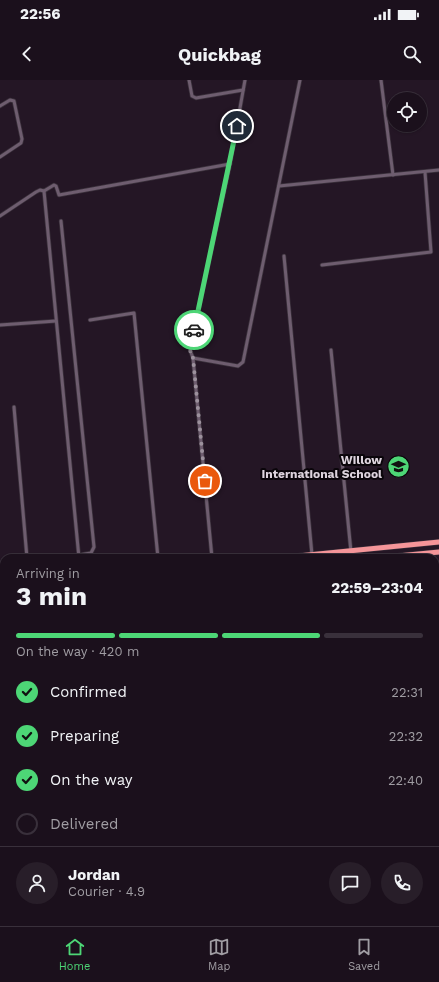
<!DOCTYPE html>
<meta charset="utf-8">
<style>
:root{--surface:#1b101c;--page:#281e29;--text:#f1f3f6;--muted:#a09da3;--line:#39303b;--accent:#4dd676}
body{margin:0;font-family:"Work Sans",sans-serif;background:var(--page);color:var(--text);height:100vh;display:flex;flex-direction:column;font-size:15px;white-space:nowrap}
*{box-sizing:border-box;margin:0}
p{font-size:13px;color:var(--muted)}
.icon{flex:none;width:22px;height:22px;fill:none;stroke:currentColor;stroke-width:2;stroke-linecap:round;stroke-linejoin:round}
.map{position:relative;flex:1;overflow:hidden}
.panel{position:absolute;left:0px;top:474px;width:439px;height:372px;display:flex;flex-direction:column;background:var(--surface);border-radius:12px 12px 0 0;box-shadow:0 1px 3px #0004,0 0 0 1px var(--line)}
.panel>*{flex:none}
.controls{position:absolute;left:387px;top:12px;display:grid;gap:8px}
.controls a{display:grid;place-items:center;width:40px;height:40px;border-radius:50%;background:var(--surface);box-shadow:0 1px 3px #0004,0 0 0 1px var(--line);font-size:20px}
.pin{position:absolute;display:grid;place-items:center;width:34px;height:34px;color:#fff;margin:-17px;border:2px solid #fff;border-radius:50%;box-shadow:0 1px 4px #0007}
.courier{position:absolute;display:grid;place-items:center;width:40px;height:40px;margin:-20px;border:3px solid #4dd676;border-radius:50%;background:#fff;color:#222;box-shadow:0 1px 5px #0007}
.overview em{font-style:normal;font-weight:700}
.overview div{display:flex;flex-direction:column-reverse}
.overview{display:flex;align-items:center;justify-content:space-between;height:68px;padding:0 16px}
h1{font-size:26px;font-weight:700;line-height:30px}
.bar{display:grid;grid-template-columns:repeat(4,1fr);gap:6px 4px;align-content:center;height:48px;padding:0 16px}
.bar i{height:5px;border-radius:3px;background:var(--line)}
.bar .selected{background:var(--accent)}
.bar p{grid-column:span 4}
.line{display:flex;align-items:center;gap:10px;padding:0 16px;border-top:1px solid var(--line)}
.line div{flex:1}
.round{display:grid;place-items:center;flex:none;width:42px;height:42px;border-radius:21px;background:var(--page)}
ol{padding:0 16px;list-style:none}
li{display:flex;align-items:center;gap:12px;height:44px}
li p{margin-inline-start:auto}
li .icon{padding:4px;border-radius:50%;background:var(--accent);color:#111;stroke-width:4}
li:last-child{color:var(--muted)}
li i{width:22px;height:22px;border:2px solid var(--line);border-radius:50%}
.status{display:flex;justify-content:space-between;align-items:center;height:28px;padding:0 20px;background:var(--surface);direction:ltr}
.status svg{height:11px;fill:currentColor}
header{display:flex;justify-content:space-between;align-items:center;height:52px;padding:0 16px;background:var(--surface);font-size:18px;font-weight:700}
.dock{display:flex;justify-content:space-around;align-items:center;height:56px;border-top:1px solid var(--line);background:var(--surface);font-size:11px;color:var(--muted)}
.dock a{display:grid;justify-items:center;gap:2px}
.dock .selected{color:var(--accent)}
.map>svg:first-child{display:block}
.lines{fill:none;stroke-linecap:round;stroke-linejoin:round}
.street-casing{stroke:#3b313c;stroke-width:4.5}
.secondary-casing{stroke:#3b313c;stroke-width:5.5}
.highway-casing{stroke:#3b313c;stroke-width:6}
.street{stroke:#6e5d6f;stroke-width:3}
.secondary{stroke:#6e5d6f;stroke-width:4}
.highway{stroke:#f59599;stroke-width:5}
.done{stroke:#9c919d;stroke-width:4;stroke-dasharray:0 7.2}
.route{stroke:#4dd676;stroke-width:5}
.labels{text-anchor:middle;stroke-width:4;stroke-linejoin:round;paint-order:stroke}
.poi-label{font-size:12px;font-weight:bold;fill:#ddd3dd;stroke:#0a050a;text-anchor:end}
</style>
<div class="status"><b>22:56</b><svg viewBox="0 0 49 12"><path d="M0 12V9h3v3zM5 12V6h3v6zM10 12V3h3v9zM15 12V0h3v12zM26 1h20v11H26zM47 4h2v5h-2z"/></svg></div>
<header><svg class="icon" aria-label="back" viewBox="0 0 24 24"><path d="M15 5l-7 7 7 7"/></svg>Quickbag<svg class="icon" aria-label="search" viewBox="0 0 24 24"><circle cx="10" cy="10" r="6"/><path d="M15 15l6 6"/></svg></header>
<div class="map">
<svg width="439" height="846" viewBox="0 0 439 846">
<rect width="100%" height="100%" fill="#241625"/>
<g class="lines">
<defs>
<g id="street">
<path d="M189 0 192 16 196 18 243 10"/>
<path d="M381 0 393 95"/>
<path d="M0 26 10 20 14 21 22 59 21 63 0 77"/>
<path d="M279 106 439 90"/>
<path d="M44 111 79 478"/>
<path d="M0 136 36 112 40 110 44 111 54 105 56 106 59 115 230 84"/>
<path d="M61 141 94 467 91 473 79 475"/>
<path d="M284 176 312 475"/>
<path d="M322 185 431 172 425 92"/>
<path d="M90 240 134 233 158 478"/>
<path d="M0 245 56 241"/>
<path d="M331 270 351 472"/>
<path d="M193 278 238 286 243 282 300 0"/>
<path d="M14 327 27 478"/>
<path d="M212 478 193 278 190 270 230 84 245 0"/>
<path d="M435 562 439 561"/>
<path d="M435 615 439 614"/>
<path d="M0 653 4 652"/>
<path d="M435 750H439"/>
<path d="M0 761 4 760"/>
<path d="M435 804 438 831"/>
<path d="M77 842V846"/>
<path d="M123 842V846"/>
<path d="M170 842V846"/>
<path d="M205 842V846"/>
<path d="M237 842V846"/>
<path d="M271 842V846"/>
<path d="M339 842V846"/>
</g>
<g id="secondary">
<path d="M435 491 439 513"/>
<path d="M0 591 4 632"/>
<path d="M435 832 439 831"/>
<path d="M25 842V846"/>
<path d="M275 846 320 842"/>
</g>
<g id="highway">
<path d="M278 478 439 462"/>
<path d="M377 478 439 472"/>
<path d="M0 504H4"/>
<path d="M0 514H4"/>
</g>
</defs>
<use href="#street" class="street-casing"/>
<use href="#secondary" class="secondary-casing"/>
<use href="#highway" class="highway-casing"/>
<use href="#street" class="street"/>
<use href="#secondary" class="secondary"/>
<use href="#highway" class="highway"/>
</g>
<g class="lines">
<path class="done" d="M194 250 190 270 193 278 205 401"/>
<path class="route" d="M194 250 237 46"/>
</g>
<defs>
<symbol id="school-disc" viewBox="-11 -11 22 22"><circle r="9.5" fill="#4dd676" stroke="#0a050a"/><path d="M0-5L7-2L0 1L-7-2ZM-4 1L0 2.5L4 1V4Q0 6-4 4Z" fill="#111"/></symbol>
</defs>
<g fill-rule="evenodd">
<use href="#school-disc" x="386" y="374" width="25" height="25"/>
</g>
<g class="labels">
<g class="poi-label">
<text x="382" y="384">Willow<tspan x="382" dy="14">International School</tspan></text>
</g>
</g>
</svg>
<div class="controls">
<a><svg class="icon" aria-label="locate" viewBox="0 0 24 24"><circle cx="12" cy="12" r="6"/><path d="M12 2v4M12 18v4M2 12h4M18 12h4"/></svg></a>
</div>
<div class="pin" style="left:205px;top:401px;background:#ea580c"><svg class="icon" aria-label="bag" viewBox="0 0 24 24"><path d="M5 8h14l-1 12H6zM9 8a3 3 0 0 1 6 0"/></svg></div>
<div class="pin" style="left:237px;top:46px;background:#1f2937"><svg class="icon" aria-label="home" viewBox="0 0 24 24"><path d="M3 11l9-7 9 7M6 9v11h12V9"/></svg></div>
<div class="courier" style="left:194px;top:250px"><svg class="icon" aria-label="car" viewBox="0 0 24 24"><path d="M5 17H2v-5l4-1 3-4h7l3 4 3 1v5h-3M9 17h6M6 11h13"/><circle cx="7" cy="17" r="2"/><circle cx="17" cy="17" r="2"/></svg></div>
<section class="panel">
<div class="overview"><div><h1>3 min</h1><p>Arriving in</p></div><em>22:59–23:04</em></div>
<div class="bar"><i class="selected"></i><i class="selected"></i><i class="selected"></i><i></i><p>On the way · 420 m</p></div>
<ol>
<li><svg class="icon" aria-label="check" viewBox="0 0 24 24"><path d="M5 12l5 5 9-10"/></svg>Confirmed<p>22:31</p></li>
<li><svg class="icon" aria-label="check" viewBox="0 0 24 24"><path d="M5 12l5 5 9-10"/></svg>Preparing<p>22:32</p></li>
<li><svg class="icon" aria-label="check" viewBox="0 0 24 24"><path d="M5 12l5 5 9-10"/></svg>On the way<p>22:40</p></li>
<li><i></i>Delivered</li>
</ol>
<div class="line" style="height:72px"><a class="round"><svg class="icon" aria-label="person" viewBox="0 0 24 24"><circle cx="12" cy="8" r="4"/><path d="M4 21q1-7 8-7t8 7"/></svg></a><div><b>Jordan</b><p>Courier · 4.9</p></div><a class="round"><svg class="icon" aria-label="chat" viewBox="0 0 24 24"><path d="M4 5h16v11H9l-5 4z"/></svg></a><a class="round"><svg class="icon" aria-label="phone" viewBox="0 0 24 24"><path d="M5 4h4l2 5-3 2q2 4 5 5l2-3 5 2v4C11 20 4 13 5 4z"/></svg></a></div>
</section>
</div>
<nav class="dock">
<a class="selected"><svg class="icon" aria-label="home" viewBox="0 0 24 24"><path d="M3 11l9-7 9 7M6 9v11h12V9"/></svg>Home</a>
<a><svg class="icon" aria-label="map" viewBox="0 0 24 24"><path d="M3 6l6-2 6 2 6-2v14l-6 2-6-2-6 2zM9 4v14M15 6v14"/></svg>Map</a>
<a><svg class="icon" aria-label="saved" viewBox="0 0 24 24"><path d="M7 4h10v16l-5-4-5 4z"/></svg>Saved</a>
</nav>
